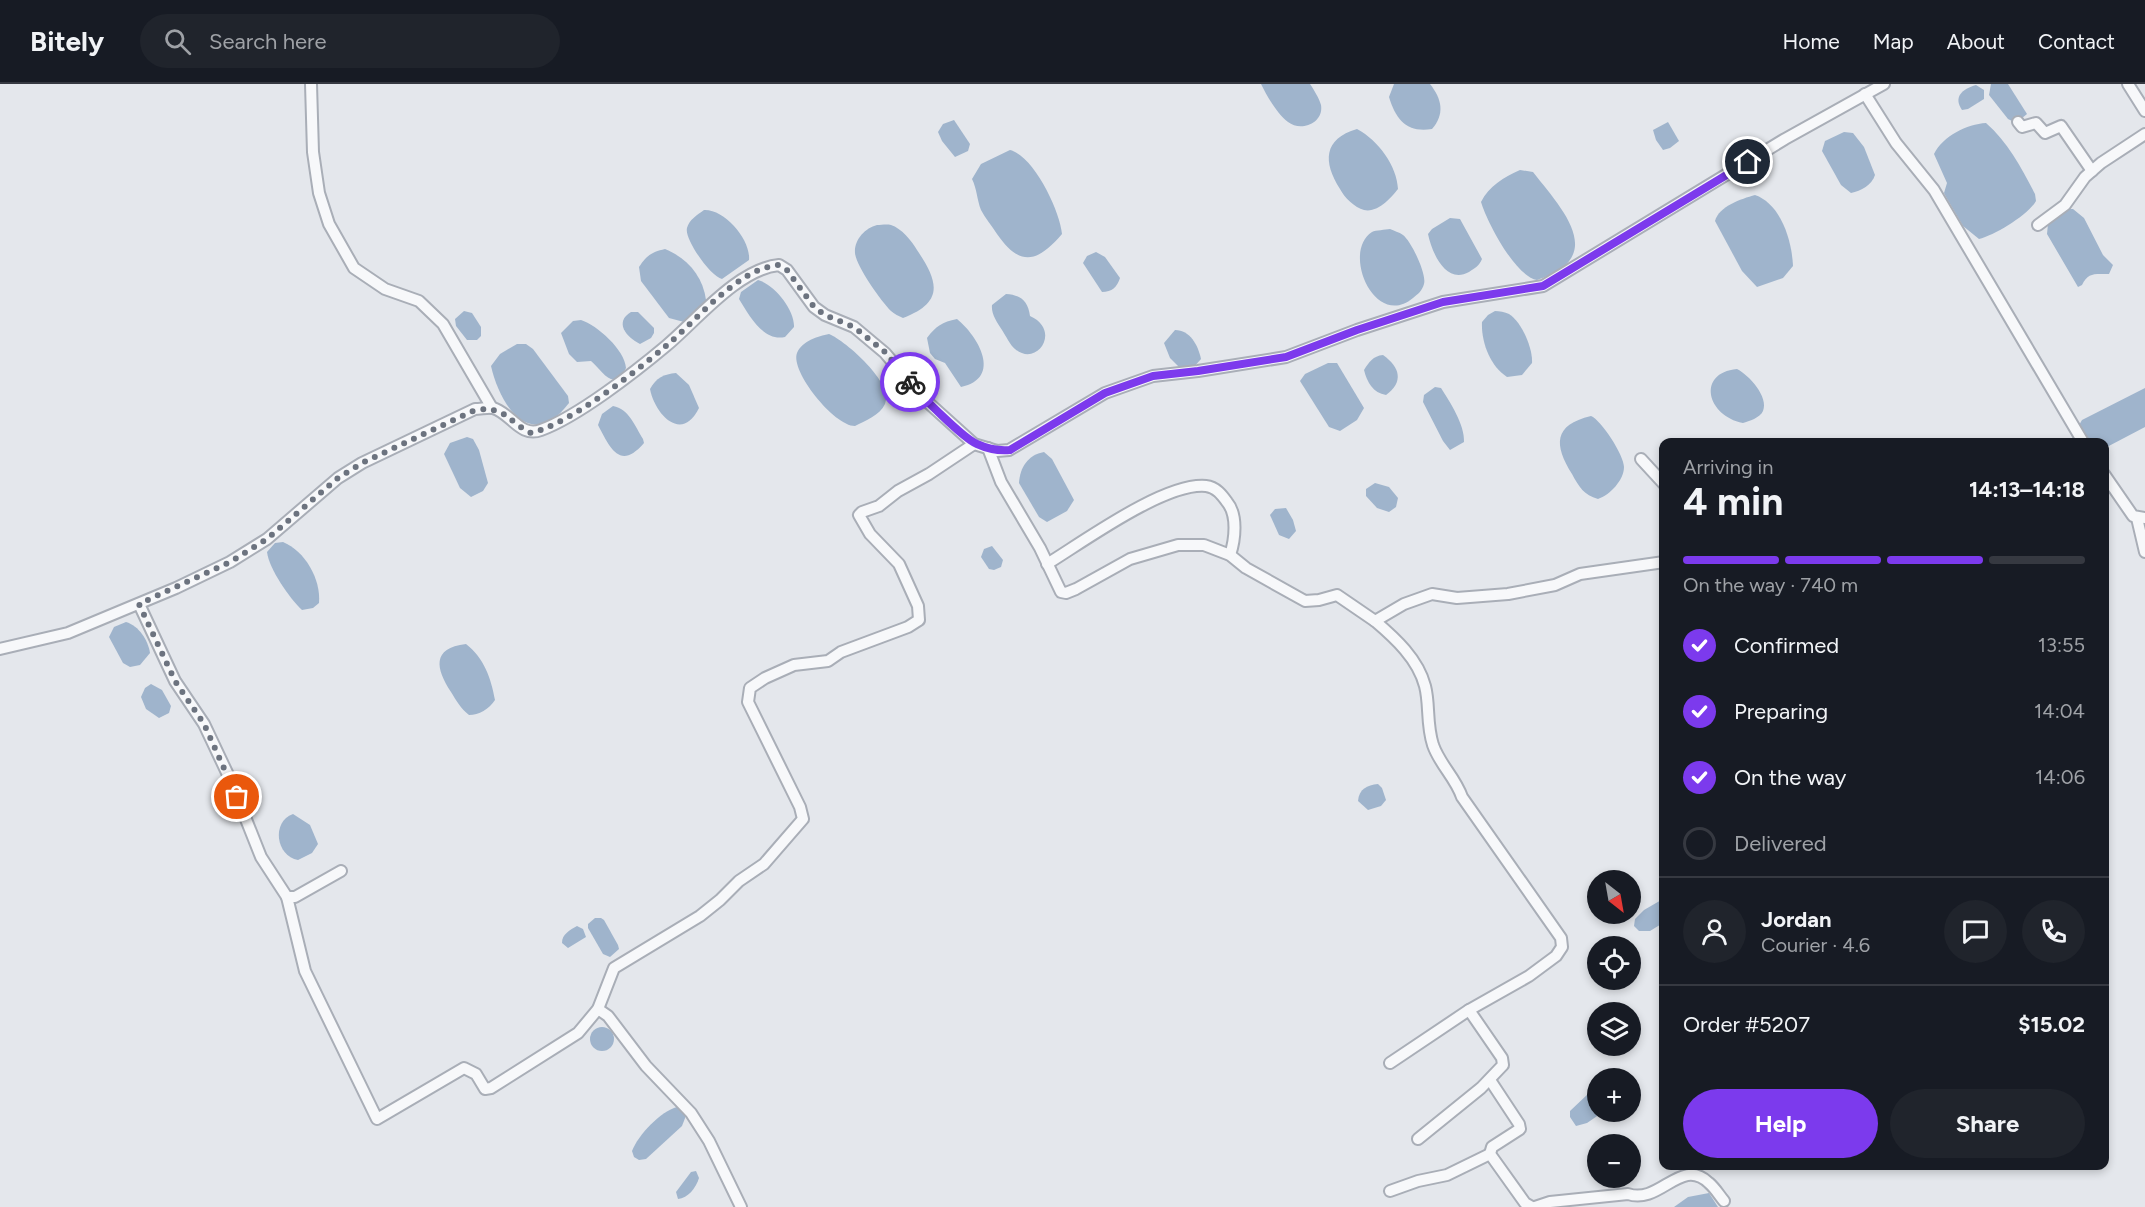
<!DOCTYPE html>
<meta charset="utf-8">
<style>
:root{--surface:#171b24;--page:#20242c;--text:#f1f3f6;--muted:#9ea1a6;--line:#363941;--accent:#7c3aed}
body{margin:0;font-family:Figtree,sans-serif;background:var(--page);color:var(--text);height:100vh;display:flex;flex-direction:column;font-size:22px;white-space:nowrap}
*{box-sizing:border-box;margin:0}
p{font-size:20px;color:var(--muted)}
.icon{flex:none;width:33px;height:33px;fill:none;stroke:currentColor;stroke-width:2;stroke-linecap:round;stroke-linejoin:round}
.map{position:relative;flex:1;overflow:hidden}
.panel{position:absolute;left:1659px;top:354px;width:450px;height:732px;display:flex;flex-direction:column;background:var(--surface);border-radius:12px;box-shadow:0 3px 9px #0003}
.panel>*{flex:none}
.needle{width:39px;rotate:149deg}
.tools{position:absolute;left:1587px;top:786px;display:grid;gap:12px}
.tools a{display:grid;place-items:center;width:54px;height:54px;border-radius:50%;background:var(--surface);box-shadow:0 3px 9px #0003;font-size:30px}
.pin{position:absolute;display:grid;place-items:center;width:51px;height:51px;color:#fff;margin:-26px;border:3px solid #fff;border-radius:50%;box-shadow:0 2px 6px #0007}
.courier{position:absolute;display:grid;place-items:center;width:60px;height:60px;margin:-30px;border:4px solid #7c3aed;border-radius:50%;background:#fff;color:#222;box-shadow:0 2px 8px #0007}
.overview em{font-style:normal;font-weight:700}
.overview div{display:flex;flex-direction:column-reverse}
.overview{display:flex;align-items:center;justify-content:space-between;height:102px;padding:0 24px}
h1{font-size:39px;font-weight:700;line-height:45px}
.bar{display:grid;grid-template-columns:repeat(4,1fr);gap:9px 6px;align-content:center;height:72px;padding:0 24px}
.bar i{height:8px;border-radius:4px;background:var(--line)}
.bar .on{background:var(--accent)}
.bar p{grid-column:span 4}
.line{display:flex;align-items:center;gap:15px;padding:0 24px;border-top:2px solid var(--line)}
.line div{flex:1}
.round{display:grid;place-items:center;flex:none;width:63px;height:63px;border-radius:32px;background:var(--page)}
ol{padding:0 24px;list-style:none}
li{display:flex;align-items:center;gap:18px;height:66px}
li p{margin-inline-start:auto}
li .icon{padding:6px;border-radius:50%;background:var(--accent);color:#fff;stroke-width:4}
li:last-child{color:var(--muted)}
li i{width:33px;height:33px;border:3px solid var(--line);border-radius:50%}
.primary-button{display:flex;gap:12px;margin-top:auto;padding:12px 24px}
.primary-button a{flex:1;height:69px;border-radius:36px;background:var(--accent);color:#fff;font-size:24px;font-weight:700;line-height:69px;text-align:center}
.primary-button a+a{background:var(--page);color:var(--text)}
header{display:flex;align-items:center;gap:36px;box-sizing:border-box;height:84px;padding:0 30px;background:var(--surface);border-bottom:2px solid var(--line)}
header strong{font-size:28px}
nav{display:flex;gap:33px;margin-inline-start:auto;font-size:21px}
.search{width:420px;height:54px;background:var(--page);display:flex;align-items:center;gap:15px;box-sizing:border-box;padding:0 21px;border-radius:33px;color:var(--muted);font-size:22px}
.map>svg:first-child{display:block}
.water{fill:#9fb4cc}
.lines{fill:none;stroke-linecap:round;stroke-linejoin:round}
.minor-casing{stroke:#a9aeb7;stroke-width:14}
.minor{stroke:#f7f8fa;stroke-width:10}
.done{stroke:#6c737f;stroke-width:6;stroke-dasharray:0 10.8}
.route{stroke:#7c3aed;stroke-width:8}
</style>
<header>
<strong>Bitely</strong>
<div class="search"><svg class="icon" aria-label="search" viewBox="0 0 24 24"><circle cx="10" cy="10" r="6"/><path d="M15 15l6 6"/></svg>Search here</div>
<nav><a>Home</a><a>Map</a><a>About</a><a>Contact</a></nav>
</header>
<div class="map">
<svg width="2145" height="1123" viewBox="0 0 2145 1123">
<rect width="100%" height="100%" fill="#e4e7ec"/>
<g class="water">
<path d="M1261 0H1310C1314 6 1319 14 1321 21 1324 39 1301 48 1288 38 1277 30 1267 12 1261 0Z"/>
<path d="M1394 0H1430C1442 15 1445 30 1432 45 1407 49 1396 36 1389 13Z"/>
<path d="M1991 0H2008L2027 30 2016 39 2008 35 1989 11Z"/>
<path d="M1976 1 1984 6V15L1968 25 1962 26C1953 13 1962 5 1976 1Z"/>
<path d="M954 36 970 60 968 67 955 73 942 57 938 48 943 40Z"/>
<path d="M1668 38 1679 57 1670 64 1663 66 1656 56 1653 46Z"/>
<path d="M1986 39C2008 58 2022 85 2035 110L2036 117C2028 131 1995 151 1979 155L1963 142 1946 113 1944 109 1947 99 1934 70C1943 52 1967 40 1986 39Z"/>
<path d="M1357 45C1378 56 1397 82 1398 105 1391 114 1378 129 1364 126 1355 124 1344 113 1340 105 1323 78 1323 55 1357 45Z"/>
<path d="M1844 48 1853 49 1864 63 1875 91C1872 101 1861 107 1851 109L1841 101 1822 67 1825 57Z"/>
<path d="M1010 66C1034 72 1060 127 1062 150 1037 179 1020 183 997 150 992 142 985 134 981 126 977 116 977 105 972 95L981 80Z"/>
<path d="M1520 86 1533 88C1562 125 1609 173 1537 196 1515 192 1487 138 1481 118 1489 102 1504 93 1520 86Z"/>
<path d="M1755 111C1781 120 1792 157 1793 182L1783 194 1757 203 1742 187 1715 137C1719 122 1741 115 1755 111Z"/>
<path d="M2067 125H2073L2084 134 2103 171 2113 181 2109 190C2095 190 2088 188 2082 201L2078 203 2047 150 2048 140Z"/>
<path d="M704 126C725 125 751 156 749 176L722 195C711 193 684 155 687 144 689 136 697 131 704 126Z"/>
<path d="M1450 134 1460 135 1482 175C1479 182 1475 184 1469 188 1446 201 1432 169 1428 150L1432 145Z"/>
<path d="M877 141C881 141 887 140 891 141 901 144 912 157 917 166 938 197 945 218 903 234 899 232 894 230 891 227 881 217 856 182 855 169 854 156 865 144 877 141Z"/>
<path d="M1390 145C1394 147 1399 148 1403 151 1411 157 1427 190 1424 200 1422 207 1418 210 1413 214 1375 246 1341 168 1372 148 1376 146 1385 146 1390 145Z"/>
<path d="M665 165C687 174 703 192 706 216L695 231 684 238 669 234 641 197 639 183C647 171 652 168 665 165Z"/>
<path d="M1096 168 1105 173 1120 194C1117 203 1112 208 1102 208L1083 179 1087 172Z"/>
<path d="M758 196C774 200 795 226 794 243L785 253C763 258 749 231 739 215L741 208Z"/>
<path d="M1006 210C1021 211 1028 217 1030 232 1062 246 1037 284 1015 265 1010 261 1006 252 1002 246 997 238 991 230 992 221Z"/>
<path d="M464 227 472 229 481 243V252L477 256H467L456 242 455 235Z"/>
<path d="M1495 227C1499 227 1505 228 1509 230 1522 238 1533 265 1532 279L1522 291 1507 293C1490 282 1481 258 1482 238L1488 231Z"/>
<path d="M631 228H638L654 244V249L651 254 640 260C626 253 614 238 631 228Z"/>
<path d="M957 235C978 252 1003 294 961 303L945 279 935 275 930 269 927 254C936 242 942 238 957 235Z"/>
<path d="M581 236C597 241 625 266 626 284 613 309 603 287 591 277L577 278 569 270 561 249 573 237Z"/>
<path d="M1175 246C1190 246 1198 261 1201 275L1193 284 1181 285 1170 274 1164 259Z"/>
<path d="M829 250C846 257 895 300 885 320 880 331 865 337 855 342 834 342 790 287 797 269 802 257 818 252 829 250Z"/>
<path d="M517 260H526L533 265 568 312 569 319C531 369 500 322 491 282L500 270Z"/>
<path d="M1383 271C1400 283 1404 298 1386 311 1373 309 1367 298 1364 286 1369 278 1373 272 1383 271Z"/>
<path d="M1328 279H1337L1364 324 1357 336 1340 347 1329 343 1300 297 1305 290Z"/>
<path d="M1737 285C1749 291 1769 313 1763 327 1760 334 1749 337 1743 339 1707 332 1696 289 1737 285Z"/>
<path d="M676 289 689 301 699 324C682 359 655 331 650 305 656 294 664 290 676 289Z"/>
<path d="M1435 303 1441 304C1450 318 1465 341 1464 358L1450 366 1443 357 1423 318 1424 311Z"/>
<path d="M2145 304V343L2105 364 2104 358H2086L2078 343 2082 336Z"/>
<path d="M613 322C629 325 635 342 643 355L644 359C620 387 610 364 598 341L602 330Z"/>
<path d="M1591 332C1601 336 1624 371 1624 383 1624 396 1610 411 1598 415 1584 411 1579 403 1572 390 1554 361 1553 341 1591 332Z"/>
<path d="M467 353 473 355 479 366 488 399 483 407 471 413 460 404 444 370 450 359Z"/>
<path d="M1044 368 1052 375 1074 416 1067 427 1047 438 1039 433 1019 399C1020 383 1028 371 1044 368Z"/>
<path d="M1375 399 1389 403 1398 414 1396 423 1389 428 1377 424 1366 412V405Z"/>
<path d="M1286 424 1293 436 1296 447 1289 455 1279 451 1270 431 1275 425Z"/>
<path d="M283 458C305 467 321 495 319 519L313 524 302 526C290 515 269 485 267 468L275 459Z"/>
<path d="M992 462 1003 476 1001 483 994 486 989 485 981 473 984 465Z"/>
<path d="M126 538C139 542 148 556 150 569L140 581 130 583 123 579 109 553 114 543Z"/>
<path d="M466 560C484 574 491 594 495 616 489 625 479 631 469 631 461 625 456 616 451 608 436 585 431 564 466 560Z"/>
<path d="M151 600 162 606 171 622 169 629 159 634 146 625 141 613 145 604Z"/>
<path d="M1378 700 1382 704 1386 716 1381 722 1368 726 1358 717C1359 705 1367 701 1378 700Z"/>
<path d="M293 730 310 741 318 760 312 769 298 776C276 772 271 738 293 730Z"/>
<path d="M1663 815V839L1650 847H1639L1634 842 1635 835 1644 826Z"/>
<path d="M595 834H601L604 836 618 861 619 865 610 873 603 870 588 844V840Z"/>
<path d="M577 842 583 845 586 853 568 864 562 859C562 850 570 846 577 842Z"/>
<circle cx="602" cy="955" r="12"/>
<path d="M1597 1006 1598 1028H1603L1587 1039 1576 1042 1570 1033V1027L1589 1009Z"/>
<path d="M677 1023 683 1024 687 1029 682 1042 646 1075 639 1076 634 1073 632 1067C638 1051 661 1027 677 1023Z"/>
<path d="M696 1087 699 1094C696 1104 688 1114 678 1115L676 1108 691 1088Z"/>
<path d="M1709 1109 1718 1123H1674L1688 1113Z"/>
</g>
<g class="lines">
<defs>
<g id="minor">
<path d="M311 0 313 68 319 109 329 140 354 184 385 205 419 217 443 240 492 324"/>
<path d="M2128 0 2145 27"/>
<path d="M1865 10 1896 59 1934 106 2083 358"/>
<path d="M2018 38 2022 43 2036 39 2045 49 2061 42 2092 87"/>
<path d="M2038 141 2065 121 2085 93 2101 79 2145 50"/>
<path d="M988 364 1001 398 1040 464 1061 508 1066 509 1076 505 1130 475 1178 461H1204L1230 471 1246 484 1305 517 1319 516 1337 511 1375 537 1404 520 1432 510 1457 514 1508 510 1555 501 1580 490 1664 478"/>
<path d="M1641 375 1664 400"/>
<path d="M2104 390 2133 432 2145 434"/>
<path d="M2137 434 2145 468"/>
<path d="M1047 480C1083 458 1165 398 1206 402 1216 403 1222 411 1227 418 1238 431 1235 456 1230 471"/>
<path d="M139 520 175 597 204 640 230 695 261 773 287 813H295L341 787"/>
<path d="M1375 537C1395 554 1418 575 1425 602 1430 621 1426 639 1433 661 1440 681 1455 693 1462 713L1561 854 1562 863 1556 872 1529 892 1469 926 1390 979"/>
<path d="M0 565 68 549 176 504 230 478 267 455 338 394 362 379 475 325C481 325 488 323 493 324 511 329 520 354 541 346 577 333 635 288 666 262 697 236 738 185 779 181L787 186 814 223 825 231 854 243 885 269 923 314 974 360 997 367 1009 366 1105 309 1153 292 1198 287 1286 273 1357 246 1443 218 1543 202 1785 55 1884 0"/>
<path d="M287 813 305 887 377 1035 464 984 476 990 485 1005 491 1004 578 949 598 925 614 884 700 832 720 816 739 797 764 780 803 735 800 723 748 618 750 604 765 594 794 581 828 577 841 568 908 543 919 536 918 522 899 480 870 450 859 431 862 428 879 422 898 407 929 390 974 360"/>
<path d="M598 925 608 932 646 982 691 1029 709 1057 741 1123"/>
<path d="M1490 996 1519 1040 1520 1045 1492 1063 1490 1070 1525 1119 1532 1123"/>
<path d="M1418 1055 1481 1004 1503 981 1502 974 1469 926"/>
<path d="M1390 1107 1418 1097 1447 1091 1490 1070"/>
<path d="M1535 1123 1550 1118 1628 1110C1660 1121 1681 1072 1709 1099 1715 1104 1719 1111 1724 1117"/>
</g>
</defs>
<use href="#minor" class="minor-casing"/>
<use href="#minor" class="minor"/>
</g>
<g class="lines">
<path class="done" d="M237 713 204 640 175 597 139 520 230 478 267 455 338 394 362 379 475 326C506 322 507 337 531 349 571 339 634 289 666 262 697 236 738 184 779 181L787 186 814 223 825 231 854 243 885 268 910 298"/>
<path class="route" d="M910 298C921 312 963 354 977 360 988 365 998 367 1010 366L1105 309 1153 292 1198 287 1286 273 1357 246 1443 218 1543 202 1748 78"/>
</g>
</svg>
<div class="tools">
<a><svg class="needle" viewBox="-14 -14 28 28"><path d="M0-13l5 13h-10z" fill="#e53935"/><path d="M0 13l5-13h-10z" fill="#9ea1a6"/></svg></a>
<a><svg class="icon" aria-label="locate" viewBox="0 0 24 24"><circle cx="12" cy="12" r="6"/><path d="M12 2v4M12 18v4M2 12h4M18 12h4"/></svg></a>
<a><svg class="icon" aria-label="layers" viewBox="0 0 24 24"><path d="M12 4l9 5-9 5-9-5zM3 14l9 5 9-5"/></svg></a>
<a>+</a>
<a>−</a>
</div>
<div class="pin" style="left:237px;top:713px;background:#ea580c"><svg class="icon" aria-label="bag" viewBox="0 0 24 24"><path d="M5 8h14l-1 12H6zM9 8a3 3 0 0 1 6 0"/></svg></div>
<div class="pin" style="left:1748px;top:78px;background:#1f2937"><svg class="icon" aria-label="home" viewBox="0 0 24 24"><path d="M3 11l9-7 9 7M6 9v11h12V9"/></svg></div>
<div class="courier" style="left:910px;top:298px"><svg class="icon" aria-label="bike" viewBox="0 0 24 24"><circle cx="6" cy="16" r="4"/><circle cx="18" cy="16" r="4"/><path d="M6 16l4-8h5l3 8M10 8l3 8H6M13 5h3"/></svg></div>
<section class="panel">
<div class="overview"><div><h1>4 min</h1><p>Arriving in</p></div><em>14:13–14:18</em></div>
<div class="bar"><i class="on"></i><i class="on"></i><i class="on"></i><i></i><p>On the way · 740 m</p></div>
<ol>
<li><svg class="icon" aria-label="check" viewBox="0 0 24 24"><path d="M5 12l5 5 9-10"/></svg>Confirmed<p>13:55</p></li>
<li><svg class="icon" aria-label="check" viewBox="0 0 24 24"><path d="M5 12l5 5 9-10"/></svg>Preparing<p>14:04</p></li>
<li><svg class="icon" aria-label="check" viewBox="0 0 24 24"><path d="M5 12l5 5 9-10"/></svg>On the way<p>14:06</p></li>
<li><i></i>Delivered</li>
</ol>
<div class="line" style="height:108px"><a class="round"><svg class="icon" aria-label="person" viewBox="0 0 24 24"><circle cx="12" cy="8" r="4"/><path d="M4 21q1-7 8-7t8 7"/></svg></a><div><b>Jordan</b><p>Courier · 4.6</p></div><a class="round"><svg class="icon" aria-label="chat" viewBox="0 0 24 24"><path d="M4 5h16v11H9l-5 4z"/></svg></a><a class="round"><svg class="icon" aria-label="phone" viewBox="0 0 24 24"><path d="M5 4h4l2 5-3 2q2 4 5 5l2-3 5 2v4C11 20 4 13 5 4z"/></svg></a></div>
<div class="line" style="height:78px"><div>Order #5207</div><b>$15.02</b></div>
<div class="primary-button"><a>Help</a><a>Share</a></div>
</section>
</div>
